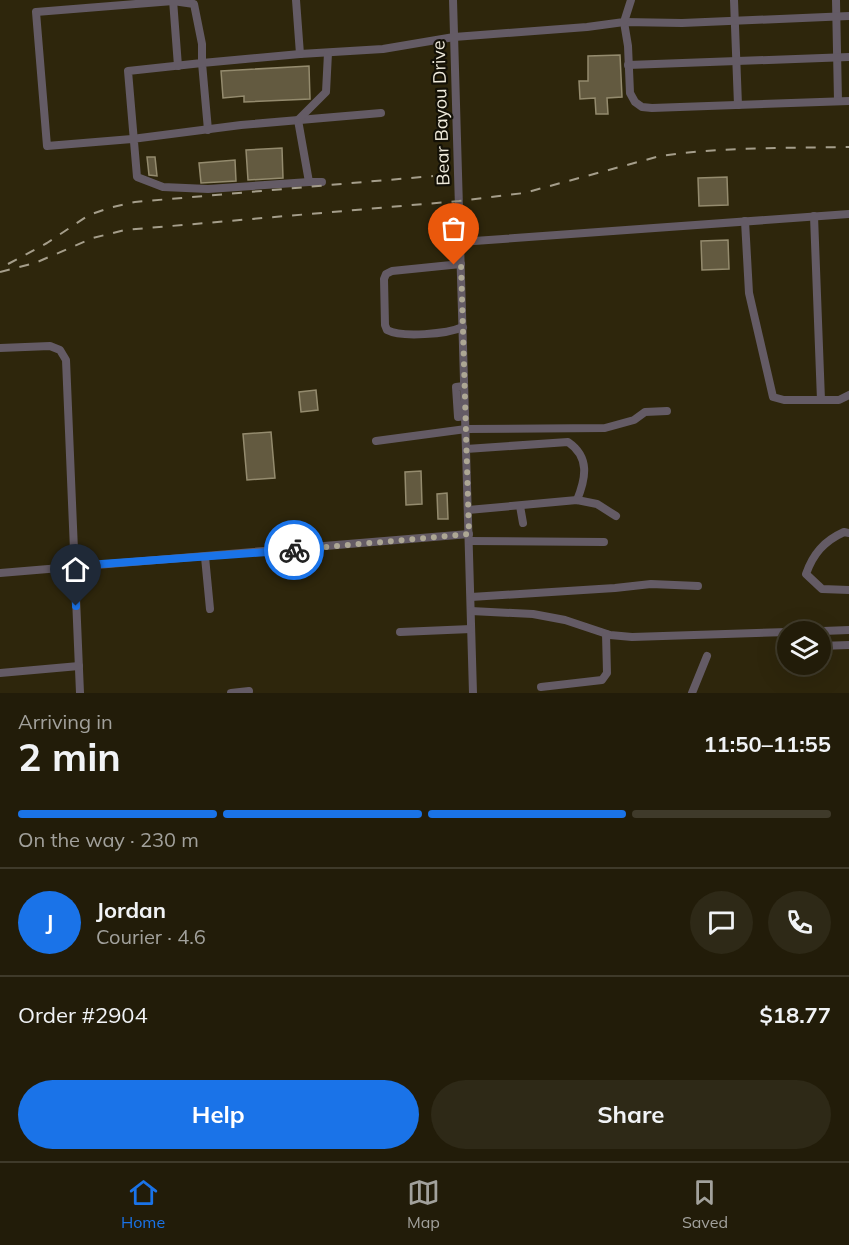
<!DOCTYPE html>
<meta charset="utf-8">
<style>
:root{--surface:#221c09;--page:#2e2917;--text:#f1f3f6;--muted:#a2a19c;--line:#3f3a2a;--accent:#1a73e8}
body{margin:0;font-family:Mulish,sans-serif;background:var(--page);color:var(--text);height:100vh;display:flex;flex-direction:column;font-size:22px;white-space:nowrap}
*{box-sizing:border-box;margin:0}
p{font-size:20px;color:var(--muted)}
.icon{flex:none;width:33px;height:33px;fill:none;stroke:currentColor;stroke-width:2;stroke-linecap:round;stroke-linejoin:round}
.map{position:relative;height:693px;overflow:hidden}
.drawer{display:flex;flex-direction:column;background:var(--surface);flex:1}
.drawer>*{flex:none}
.buttons{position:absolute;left:777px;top:621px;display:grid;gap:12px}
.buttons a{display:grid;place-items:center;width:54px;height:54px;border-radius:50%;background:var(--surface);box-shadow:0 6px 24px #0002,0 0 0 2px var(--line);font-size:30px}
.pin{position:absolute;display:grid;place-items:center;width:51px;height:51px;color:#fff;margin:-62px -26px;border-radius:50% 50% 50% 0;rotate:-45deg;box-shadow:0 0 6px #0007}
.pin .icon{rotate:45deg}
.courier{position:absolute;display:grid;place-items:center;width:60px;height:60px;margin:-30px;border:4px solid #1a73e8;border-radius:50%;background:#fff;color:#222;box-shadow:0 2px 8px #0007}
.headline em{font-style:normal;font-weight:700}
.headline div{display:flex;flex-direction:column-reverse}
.headline{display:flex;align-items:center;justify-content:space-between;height:102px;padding:0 18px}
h1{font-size:39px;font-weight:700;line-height:45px}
.bar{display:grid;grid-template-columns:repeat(4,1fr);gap:9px 6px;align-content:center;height:72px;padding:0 18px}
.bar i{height:8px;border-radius:4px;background:var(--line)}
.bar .active{background:var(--accent)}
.bar p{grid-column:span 4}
.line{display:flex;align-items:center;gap:15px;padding:0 18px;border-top:2px solid var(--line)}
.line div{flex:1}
.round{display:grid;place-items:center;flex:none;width:63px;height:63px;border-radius:32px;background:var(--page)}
.button{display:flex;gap:12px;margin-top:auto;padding:12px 18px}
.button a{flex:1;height:69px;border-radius:36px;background:var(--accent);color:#fff;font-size:24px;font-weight:700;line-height:69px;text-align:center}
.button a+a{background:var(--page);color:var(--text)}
.dock{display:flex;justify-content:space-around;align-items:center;height:84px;border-top:2px solid var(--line);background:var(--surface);font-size:16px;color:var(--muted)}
.dock a{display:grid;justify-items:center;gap:3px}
.dock .active{color:var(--accent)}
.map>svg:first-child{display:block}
.building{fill:#635a40;stroke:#948b6e;stroke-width:1.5}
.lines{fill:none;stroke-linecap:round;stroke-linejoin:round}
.minor{stroke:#645b65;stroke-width:8}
.rail{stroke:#a59e8b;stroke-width:2;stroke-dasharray:10 10;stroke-linecap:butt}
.done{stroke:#ada794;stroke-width:6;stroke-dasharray:0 10.8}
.route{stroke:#1a73e8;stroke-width:8}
.labels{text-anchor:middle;stroke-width:4.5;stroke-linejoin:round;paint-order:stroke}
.street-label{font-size:18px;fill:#f1ecdd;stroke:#131006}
</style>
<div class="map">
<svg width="849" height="693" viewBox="0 0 849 693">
<rect width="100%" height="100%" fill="#2e260c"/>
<g class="building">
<path d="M620 55 622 97 607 98 608 114H596L595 98 580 99 579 81H588V56Z"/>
<path d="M309 66 310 99 244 102V96L223 98 221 71Z"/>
<path d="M282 148 283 178 248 180 246 150Z"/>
<path d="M147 157H155L157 176 149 175Z"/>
<path d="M235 160 236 181 201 183 199 163Z"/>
<path d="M727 177 728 205 699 206 698 178Z"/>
<path d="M728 240 729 269 702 270 701 241Z"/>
<path d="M316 390 318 410 301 412 299 392Z"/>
<path d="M271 432 275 478 247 480 243 434Z"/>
<path d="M421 471 422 504 406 505 405 472Z"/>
<path d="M447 493 448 519H438L437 494Z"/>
</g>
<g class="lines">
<g class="minor">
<path d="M173 0 178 66"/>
<path d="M296 0 300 54"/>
<path d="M453 0 473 693"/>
<path d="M734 0 738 105"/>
<path d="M836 0 838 101"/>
<path d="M849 16 682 23 624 22 628 46 630 93 635 102 642 107 652 108 849 101"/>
<path d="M628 65 849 57"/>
<path d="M208 130 202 63 300 54 383 49 454 37 587 27 624 22 631 0"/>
<path d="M309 182 208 189 163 187 137 177 128 71 202 63V44L194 4 173 1 36 12 47 146 132 139 241 125 381 113"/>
<path d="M322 182H309L298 120 326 92 328 53"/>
<path d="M814 216 821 400"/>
<path d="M745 221 749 293 773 397 784 400H839L849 395"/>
<path d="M460 242 849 214"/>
<path d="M461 264 392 271 386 274 384 279 385 325 387 330C402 338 447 334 463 327"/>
<path d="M0 348 50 346 60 350 66 360 80 693"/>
<path d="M464 386 456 387 458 417 465 416"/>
<path d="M376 441 466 429 605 428 634 420 645 412 667 411"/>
<path d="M466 449 568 442C590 457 586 478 577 500"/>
<path d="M520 506 523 523"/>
<path d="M468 510 577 500 597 504 616 516"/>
<path d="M849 533 844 532C824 541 813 554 806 574L822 589 849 590"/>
<path d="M469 541 604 542"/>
<path d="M205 557 210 609"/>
<path d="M0 573 469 534"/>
<path d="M471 597 615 588 651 584 698 586"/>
<path d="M471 611 533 614 565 620 610 635 632 637 788 632"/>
<path d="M400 632 471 629"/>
<path d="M797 632 849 630"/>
<path d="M820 646 849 645"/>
<path d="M0 673 79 666"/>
<path d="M541 687 602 680 607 673 606 634"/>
<path d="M231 693 249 691"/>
<path d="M692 693 707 656"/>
</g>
<g class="rail">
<path d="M8 264 47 243 89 215 109 208 135 202 433 176"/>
<path d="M0 272 35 263 93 238 125 230 459 201 524 193 660 156C722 147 786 148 849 147"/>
</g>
</g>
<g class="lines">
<path class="done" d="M294 550 469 534 461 264 454 265"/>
<path class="route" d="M76 606 74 566 294 550"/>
</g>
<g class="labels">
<g class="street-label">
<text transform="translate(441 113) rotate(-92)" y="6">Bear Bayou Drive</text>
</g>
</g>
</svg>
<div class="buttons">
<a><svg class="icon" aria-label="layers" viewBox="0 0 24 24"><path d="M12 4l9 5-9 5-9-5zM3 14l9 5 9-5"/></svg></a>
</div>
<div class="pin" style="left:454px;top:265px;background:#ea580c"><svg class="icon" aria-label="bag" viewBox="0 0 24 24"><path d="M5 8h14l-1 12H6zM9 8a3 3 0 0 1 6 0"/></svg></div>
<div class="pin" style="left:76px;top:606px;background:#1f2937"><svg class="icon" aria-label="home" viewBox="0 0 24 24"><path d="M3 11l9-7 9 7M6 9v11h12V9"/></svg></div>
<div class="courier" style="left:294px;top:550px"><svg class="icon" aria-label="bike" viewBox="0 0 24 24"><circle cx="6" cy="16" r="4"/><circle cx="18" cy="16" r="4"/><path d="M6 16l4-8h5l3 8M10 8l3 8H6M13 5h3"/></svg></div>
</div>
<section class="drawer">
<div class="headline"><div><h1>2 min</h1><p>Arriving in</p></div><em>11:50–11:55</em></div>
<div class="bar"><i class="active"></i><i class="active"></i><i class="active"></i><i></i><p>On the way · 230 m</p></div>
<div class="line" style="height:108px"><b class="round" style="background:var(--accent);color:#fff">J</b><div><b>Jordan</b><p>Courier · 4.6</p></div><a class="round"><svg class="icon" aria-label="chat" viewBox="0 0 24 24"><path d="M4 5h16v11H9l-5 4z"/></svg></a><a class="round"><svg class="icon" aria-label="phone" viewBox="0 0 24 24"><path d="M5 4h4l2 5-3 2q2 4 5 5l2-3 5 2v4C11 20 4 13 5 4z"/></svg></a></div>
<div class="line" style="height:78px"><div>Order #2904</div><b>$18.77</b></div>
<div class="button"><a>Help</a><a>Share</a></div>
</section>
<nav class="dock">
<a class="active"><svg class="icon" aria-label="home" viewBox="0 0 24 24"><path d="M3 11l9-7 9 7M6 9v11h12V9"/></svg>Home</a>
<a><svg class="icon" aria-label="map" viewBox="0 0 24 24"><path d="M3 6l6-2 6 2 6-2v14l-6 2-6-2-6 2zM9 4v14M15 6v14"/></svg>Map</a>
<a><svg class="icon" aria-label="saved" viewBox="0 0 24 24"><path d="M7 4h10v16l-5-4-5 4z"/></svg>Saved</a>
</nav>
